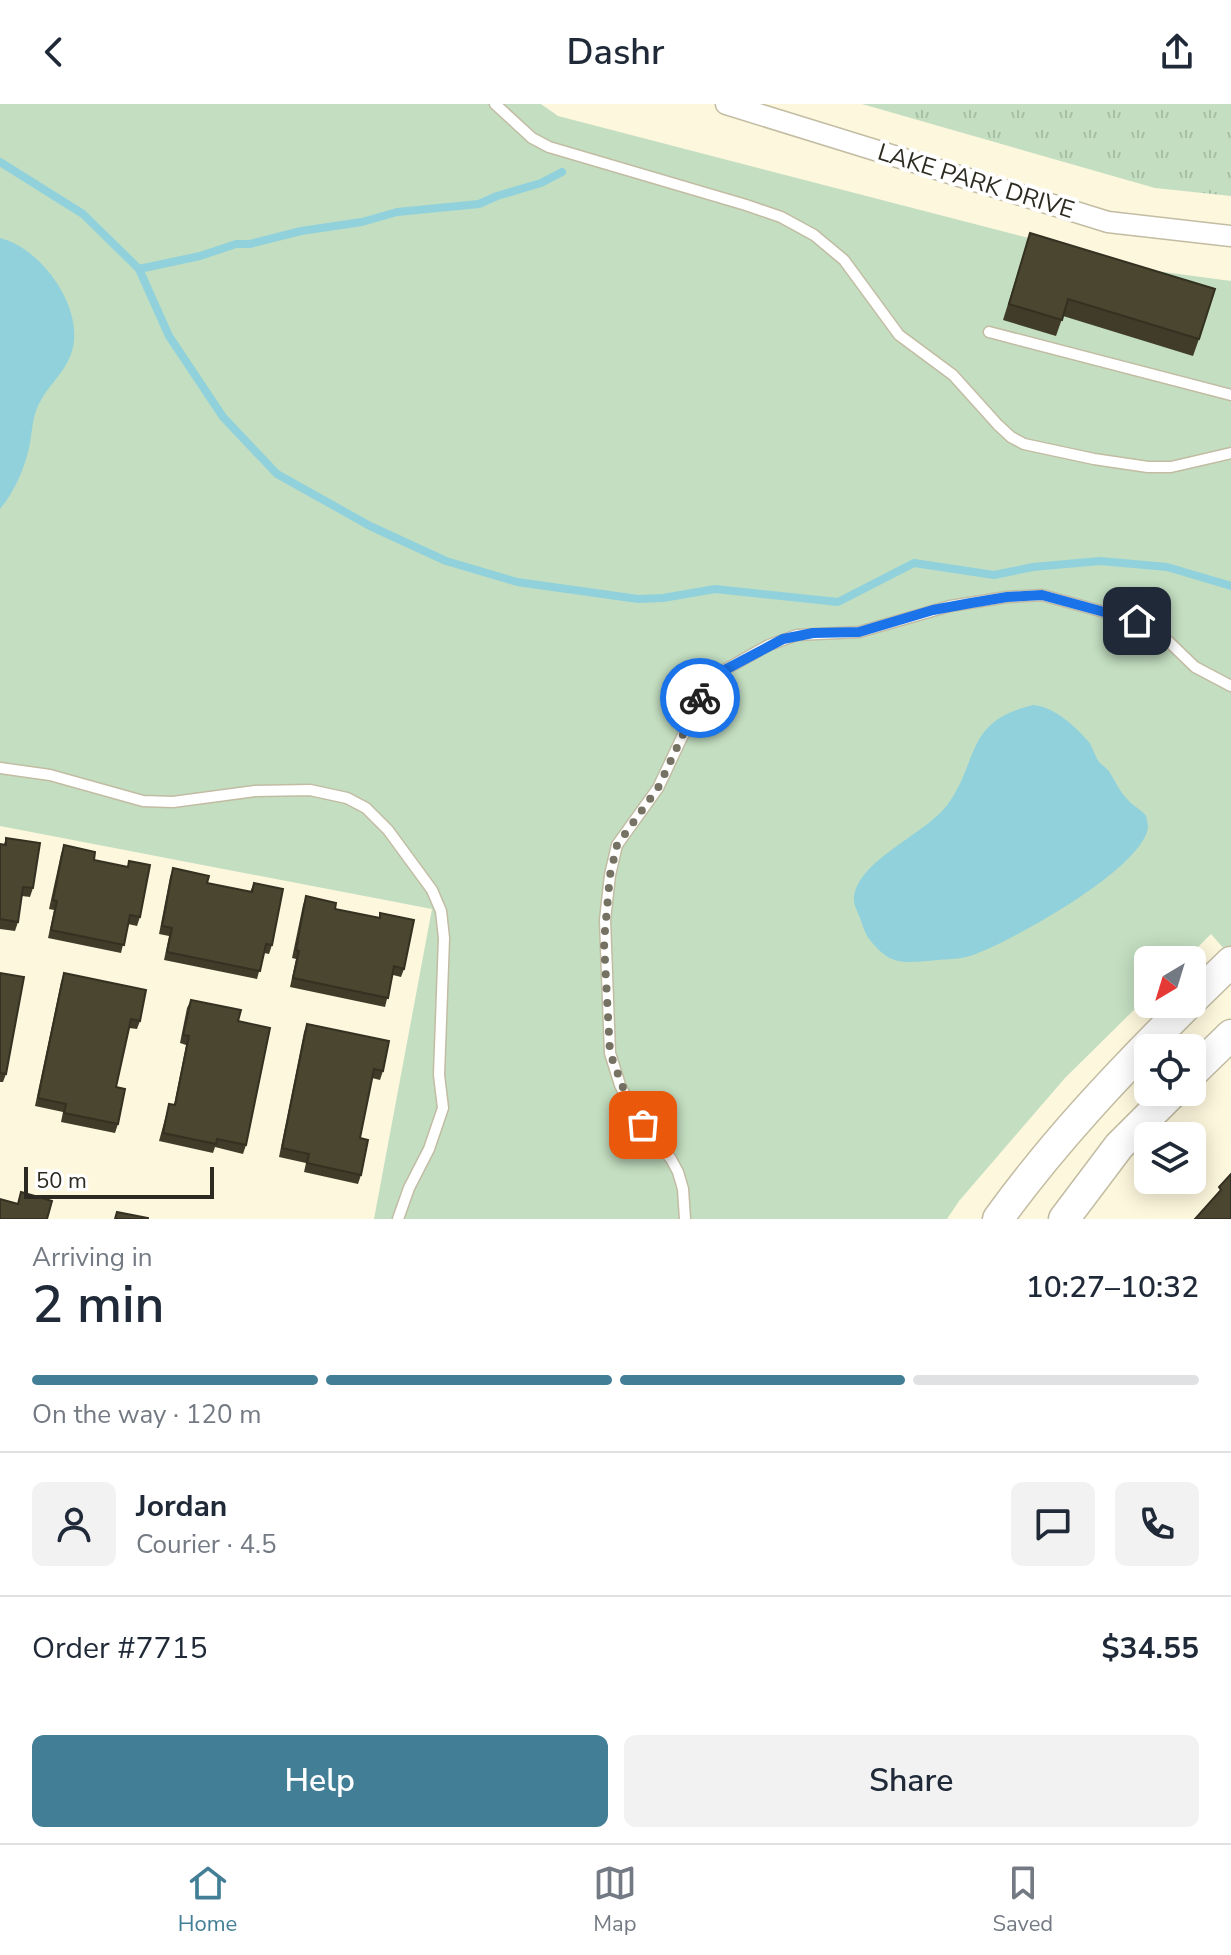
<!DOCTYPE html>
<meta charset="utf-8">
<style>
:root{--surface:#fff;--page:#f2f2f3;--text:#1f2937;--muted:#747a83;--line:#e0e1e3;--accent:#427f96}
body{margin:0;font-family:"Nunito Sans",sans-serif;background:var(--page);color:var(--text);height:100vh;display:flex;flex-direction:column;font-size:30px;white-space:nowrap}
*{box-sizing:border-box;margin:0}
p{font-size:26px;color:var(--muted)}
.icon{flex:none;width:44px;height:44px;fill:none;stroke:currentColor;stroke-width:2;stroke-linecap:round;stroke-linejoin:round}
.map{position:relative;height:1115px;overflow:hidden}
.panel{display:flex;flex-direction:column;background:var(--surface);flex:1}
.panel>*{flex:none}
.needle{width:52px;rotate:218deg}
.buttons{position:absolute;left:1134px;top:842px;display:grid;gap:16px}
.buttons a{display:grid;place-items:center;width:72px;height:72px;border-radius:12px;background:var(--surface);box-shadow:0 4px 20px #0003;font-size:40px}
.scale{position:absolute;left:24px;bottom:20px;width:190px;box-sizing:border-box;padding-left:8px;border:4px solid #2d2b21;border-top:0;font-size:22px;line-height:28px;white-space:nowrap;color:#2d2b21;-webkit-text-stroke:6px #fff;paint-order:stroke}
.pin{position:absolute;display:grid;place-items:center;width:68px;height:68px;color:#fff;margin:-34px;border-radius:16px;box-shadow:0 4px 12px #0006}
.courier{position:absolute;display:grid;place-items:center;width:80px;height:80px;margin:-40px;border:6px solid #1a73e8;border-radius:50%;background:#fff;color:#222;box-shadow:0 2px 10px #0007}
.head em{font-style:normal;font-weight:600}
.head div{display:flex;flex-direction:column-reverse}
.head{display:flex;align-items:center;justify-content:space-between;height:136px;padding:0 32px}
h1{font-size:52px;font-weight:600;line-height:60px}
.bar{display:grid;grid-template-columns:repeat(4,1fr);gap:12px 8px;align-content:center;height:96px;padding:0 32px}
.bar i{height:10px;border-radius:6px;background:var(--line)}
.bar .on{background:var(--accent)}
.bar p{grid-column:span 4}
.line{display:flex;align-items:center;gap:20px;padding:0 32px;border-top:2px solid var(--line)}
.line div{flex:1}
.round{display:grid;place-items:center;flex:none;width:84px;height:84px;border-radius:12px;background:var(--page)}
.button{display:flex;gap:16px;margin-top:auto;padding:16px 32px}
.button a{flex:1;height:92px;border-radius:12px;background:var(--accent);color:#fff;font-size:32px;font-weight:600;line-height:92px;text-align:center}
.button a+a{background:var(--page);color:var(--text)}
header{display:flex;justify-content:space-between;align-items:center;height:104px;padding:0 32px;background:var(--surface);font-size:36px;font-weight:600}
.tab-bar{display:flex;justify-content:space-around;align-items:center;height:112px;border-top:2px solid var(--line);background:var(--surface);font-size:22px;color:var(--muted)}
.tab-bar a{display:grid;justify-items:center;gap:4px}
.tab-bar .on{color:var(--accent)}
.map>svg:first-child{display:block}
.green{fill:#c3dec1}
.park{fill:url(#park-tufts)}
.water{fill:#91d1dc}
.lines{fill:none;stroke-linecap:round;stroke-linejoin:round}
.stream{stroke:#91d1dc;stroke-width:8}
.lane-casing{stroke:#c2bca3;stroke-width:13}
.street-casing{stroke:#c2bca3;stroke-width:23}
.secondary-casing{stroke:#c2bca3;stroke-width:33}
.lane{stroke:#fff;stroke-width:10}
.street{stroke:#fff;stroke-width:20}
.secondary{stroke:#fff;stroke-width:30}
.wall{fill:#403c29}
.building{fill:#4b4630;stroke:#343122;stroke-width:2}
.done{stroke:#767263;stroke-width:8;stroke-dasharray:0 14.4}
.route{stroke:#1a73e8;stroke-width:10}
.labels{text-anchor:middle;stroke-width:8;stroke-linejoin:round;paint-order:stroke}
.street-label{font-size:24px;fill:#2d2b21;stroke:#fff}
</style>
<header><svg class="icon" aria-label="back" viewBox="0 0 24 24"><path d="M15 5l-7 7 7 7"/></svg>Dashr<svg class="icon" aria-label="share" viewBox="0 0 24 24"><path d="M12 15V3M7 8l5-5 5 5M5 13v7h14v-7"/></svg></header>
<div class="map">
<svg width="1231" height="1115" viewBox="0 0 1231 1115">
<defs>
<pattern id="park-tufts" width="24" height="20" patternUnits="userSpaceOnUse" patternTransform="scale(2)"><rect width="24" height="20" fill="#c3dec1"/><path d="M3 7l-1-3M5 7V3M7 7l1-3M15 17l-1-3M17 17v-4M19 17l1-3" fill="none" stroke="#a8bfa6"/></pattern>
</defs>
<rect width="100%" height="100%" fill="#fdf7dd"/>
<path class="green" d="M0 0H541L558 12 1156 167 1231 177V853L1211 830 1185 856H1148V892L1065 974 959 1097 947 1115H374L432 805 0 722Z"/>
<path class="park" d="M862 0H1231V92L1155 84Z"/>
<g class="water">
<path d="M0 134C42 144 87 207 71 250 64 270 46 283 38 302 32 314 32 331 29 344 24 366 14 388 0 405Z"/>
<path d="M1033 601C1053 602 1075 622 1088 637 1093 643 1094 651 1099 658 1102 661 1105 663 1108 666 1115 676 1119 687 1128 696 1133 702 1142 706 1146 712 1147 714 1148 721 1148 724 1141 766 1009 839 970 852 957 856 941 855 928 857 900 859 889 860 870 836 865 830 863 822 860 814 858 809 855 803 854 798 852 758 926 731 948 700 980 655 964 618 1033 601Z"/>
</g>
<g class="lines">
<g class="stream">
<path d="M0 58 83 110 139 165 169 232 223 313 277 370 370 422 446 457 517 478 638 495 663 494 715 485 838 498 914 459 994 471 1033 463 1100 457 1167 463 1231 482"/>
<path d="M139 165 200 152 236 140H250L301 127 362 118 397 108 479 100 497 92 541 79 562 68"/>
</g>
<defs>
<g id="lane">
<path d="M495 0 532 34 549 43 746 101 781 113 814 131 844 156 899 231 953 271 998 321 1011 333 1024 340 1094 355 1148 363H1171L1231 349"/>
<path d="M989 228 1231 291"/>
<path d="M0 664 50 671 143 697 173 698 255 687 310 686 347 694 366 704 388 726 432 786 441 807 444 834 439 971 443 1004 429 1045 409 1084 398 1115"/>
<path d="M685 1115 683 1085 678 1068 671 1055 634 1009 620 981 610 949 605 816 610 771 617 741 658 684 701 593 719 569 769 541 797 531 859 528 950 502 1007 493 1042 491 1137 517 1168 537 1195 563 1231 582"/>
</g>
<path id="street" d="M726 0 1108 118 1231 132"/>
<g id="secondary">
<path d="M1192 896 1231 858"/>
<path d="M1192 969 1231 931"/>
<path d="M998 1115C1055 1036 1120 968 1188 900"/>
<path d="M1064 1115 1119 1042 1173 988"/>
</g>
</defs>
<use href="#lane" class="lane-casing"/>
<use href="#street" class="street-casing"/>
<use href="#secondary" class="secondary-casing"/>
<use href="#lane" class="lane"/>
<use href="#street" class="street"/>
<use href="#secondary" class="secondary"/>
</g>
<g class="wall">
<path d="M1030 129 1199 235 1193 252 1063 212 1056 232 1003 216Z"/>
<path d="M6 734 33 784 30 793 22 792 18 818 15 827 0 825V740H4Z"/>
<path d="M64 741 94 756 140 813 137 822 128 820 121 849 48 834 54 806 49 805 61 750Z"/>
<path d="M173 764 207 779 250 788 254 779 272 841 269 850 264 849 257 875 164 856 169 832 159 830 170 773Z"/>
<path d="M306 792 335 805 379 814 380 809 404 865 401 873 393 871 385 903 290 883 296 855 292 854 303 801Z"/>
<path d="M0 869 6 970 3 978H0Z"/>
<path d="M64 869 140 917 137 925 129 924 116 983 118 1020 115 1029 61 1018 63 1008 35 1002 61 878Z"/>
<path d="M191 896 238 917 246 1041 243 1050 215 1043 213 1049 159 1037 169 1000 174 1001 186 941 180 939 187 904Z"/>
<path d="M307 920 383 967 380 976 372 974 360 1034 361 1071 358 1080 304 1068 306 1059 279 1053 304 928Z"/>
</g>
<g class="building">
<path d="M1030 129 1215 185 1199 235 1068 195 1062 216 1009 200Z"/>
<path d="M6 734 40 739 33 784 23 783 18 818 0 815V740L6 741Z"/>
<path d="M64 741 95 748 94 756 128 763 129 757 150 761 140 813 130 811 124 841 51 826 57 797 53 796Z"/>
<path d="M173 764 209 772 207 779 252 788 254 779 283 785 272 841 266 840 260 867 167 848 172 824 162 822Z"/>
<path d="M306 792 336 799 335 805 380 814V809L414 816 404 865 394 862 388 894 293 874 299 847 296 846Z"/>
<path d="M0 869 24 873 6 970 0 969Z"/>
<path d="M64 869 146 886 140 917 131 915 116 983 125 985 118 1020 64 1009 66 1000 38 994Z"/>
<path d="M191 896 241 906 238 917 270 924 246 1041 217 1035 216 1040 163 1029 169 1000 175 1001 189 932 183 931Z"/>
<path d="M307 920 389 937 383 967 374 965 360 1034 368 1036 361 1071 307 1059 309 1050 282 1044Z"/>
<path d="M1231 1070V1115H1195L1221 1086 1219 1083Z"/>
<path d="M21 1088 52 1097 47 1115H0V1095L18 1100Z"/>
<path d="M117 1108 148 1114V1115H115Z"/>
</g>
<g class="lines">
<path class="done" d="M643 1021 627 994 610 949 604 838 610 771 617 741 658 684 700 594"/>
<path class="route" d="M700 594 707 581 719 569 783 535 813 529 859 528 933 506 971 499 1007 493 1042 491 1137 517"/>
</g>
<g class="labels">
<g class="street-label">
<text transform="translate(976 77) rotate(17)" y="8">LAKE PARK DRIVE</text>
</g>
</g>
</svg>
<div class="buttons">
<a><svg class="needle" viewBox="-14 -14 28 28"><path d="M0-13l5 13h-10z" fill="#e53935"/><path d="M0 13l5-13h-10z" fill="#747a83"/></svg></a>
<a><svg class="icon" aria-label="locate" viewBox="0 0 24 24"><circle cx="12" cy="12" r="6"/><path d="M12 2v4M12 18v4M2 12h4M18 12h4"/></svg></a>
<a><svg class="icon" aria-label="layers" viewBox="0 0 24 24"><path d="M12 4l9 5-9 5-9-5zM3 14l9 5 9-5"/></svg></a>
</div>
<div class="scale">50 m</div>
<div class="pin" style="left:643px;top:1021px;background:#ea580c"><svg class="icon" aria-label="bag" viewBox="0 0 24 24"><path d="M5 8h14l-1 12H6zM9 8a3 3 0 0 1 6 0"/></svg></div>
<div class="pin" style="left:1137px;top:517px;background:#1f2937"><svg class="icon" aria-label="home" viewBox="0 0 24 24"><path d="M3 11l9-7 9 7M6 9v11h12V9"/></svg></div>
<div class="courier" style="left:700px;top:594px"><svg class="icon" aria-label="bike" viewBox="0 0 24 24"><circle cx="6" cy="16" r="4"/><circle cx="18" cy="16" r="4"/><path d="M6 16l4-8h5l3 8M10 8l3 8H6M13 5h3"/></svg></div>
</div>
<section class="panel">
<div class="head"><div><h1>2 min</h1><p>Arriving in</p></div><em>10:27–10:32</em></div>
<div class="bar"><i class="on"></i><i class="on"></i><i class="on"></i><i></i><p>On the way · 120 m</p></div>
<div class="line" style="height:144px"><a class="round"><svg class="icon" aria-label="person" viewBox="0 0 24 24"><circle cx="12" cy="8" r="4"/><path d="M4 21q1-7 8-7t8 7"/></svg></a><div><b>Jordan</b><p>Courier · 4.5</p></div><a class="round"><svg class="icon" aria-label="chat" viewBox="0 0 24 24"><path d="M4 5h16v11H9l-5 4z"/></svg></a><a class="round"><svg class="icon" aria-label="phone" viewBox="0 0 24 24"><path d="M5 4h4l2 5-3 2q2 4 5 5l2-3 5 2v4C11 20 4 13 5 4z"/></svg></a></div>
<div class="line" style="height:104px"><div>Order #7715</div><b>$34.55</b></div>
<div class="button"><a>Help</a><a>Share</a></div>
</section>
<nav class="tab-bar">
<a class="on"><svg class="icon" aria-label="home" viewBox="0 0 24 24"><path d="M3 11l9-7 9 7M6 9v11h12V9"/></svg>Home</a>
<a><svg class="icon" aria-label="map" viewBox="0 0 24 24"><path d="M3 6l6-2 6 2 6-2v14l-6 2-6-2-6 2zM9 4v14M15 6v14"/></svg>Map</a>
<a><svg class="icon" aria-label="saved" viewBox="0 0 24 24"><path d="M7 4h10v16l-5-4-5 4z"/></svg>Saved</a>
</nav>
